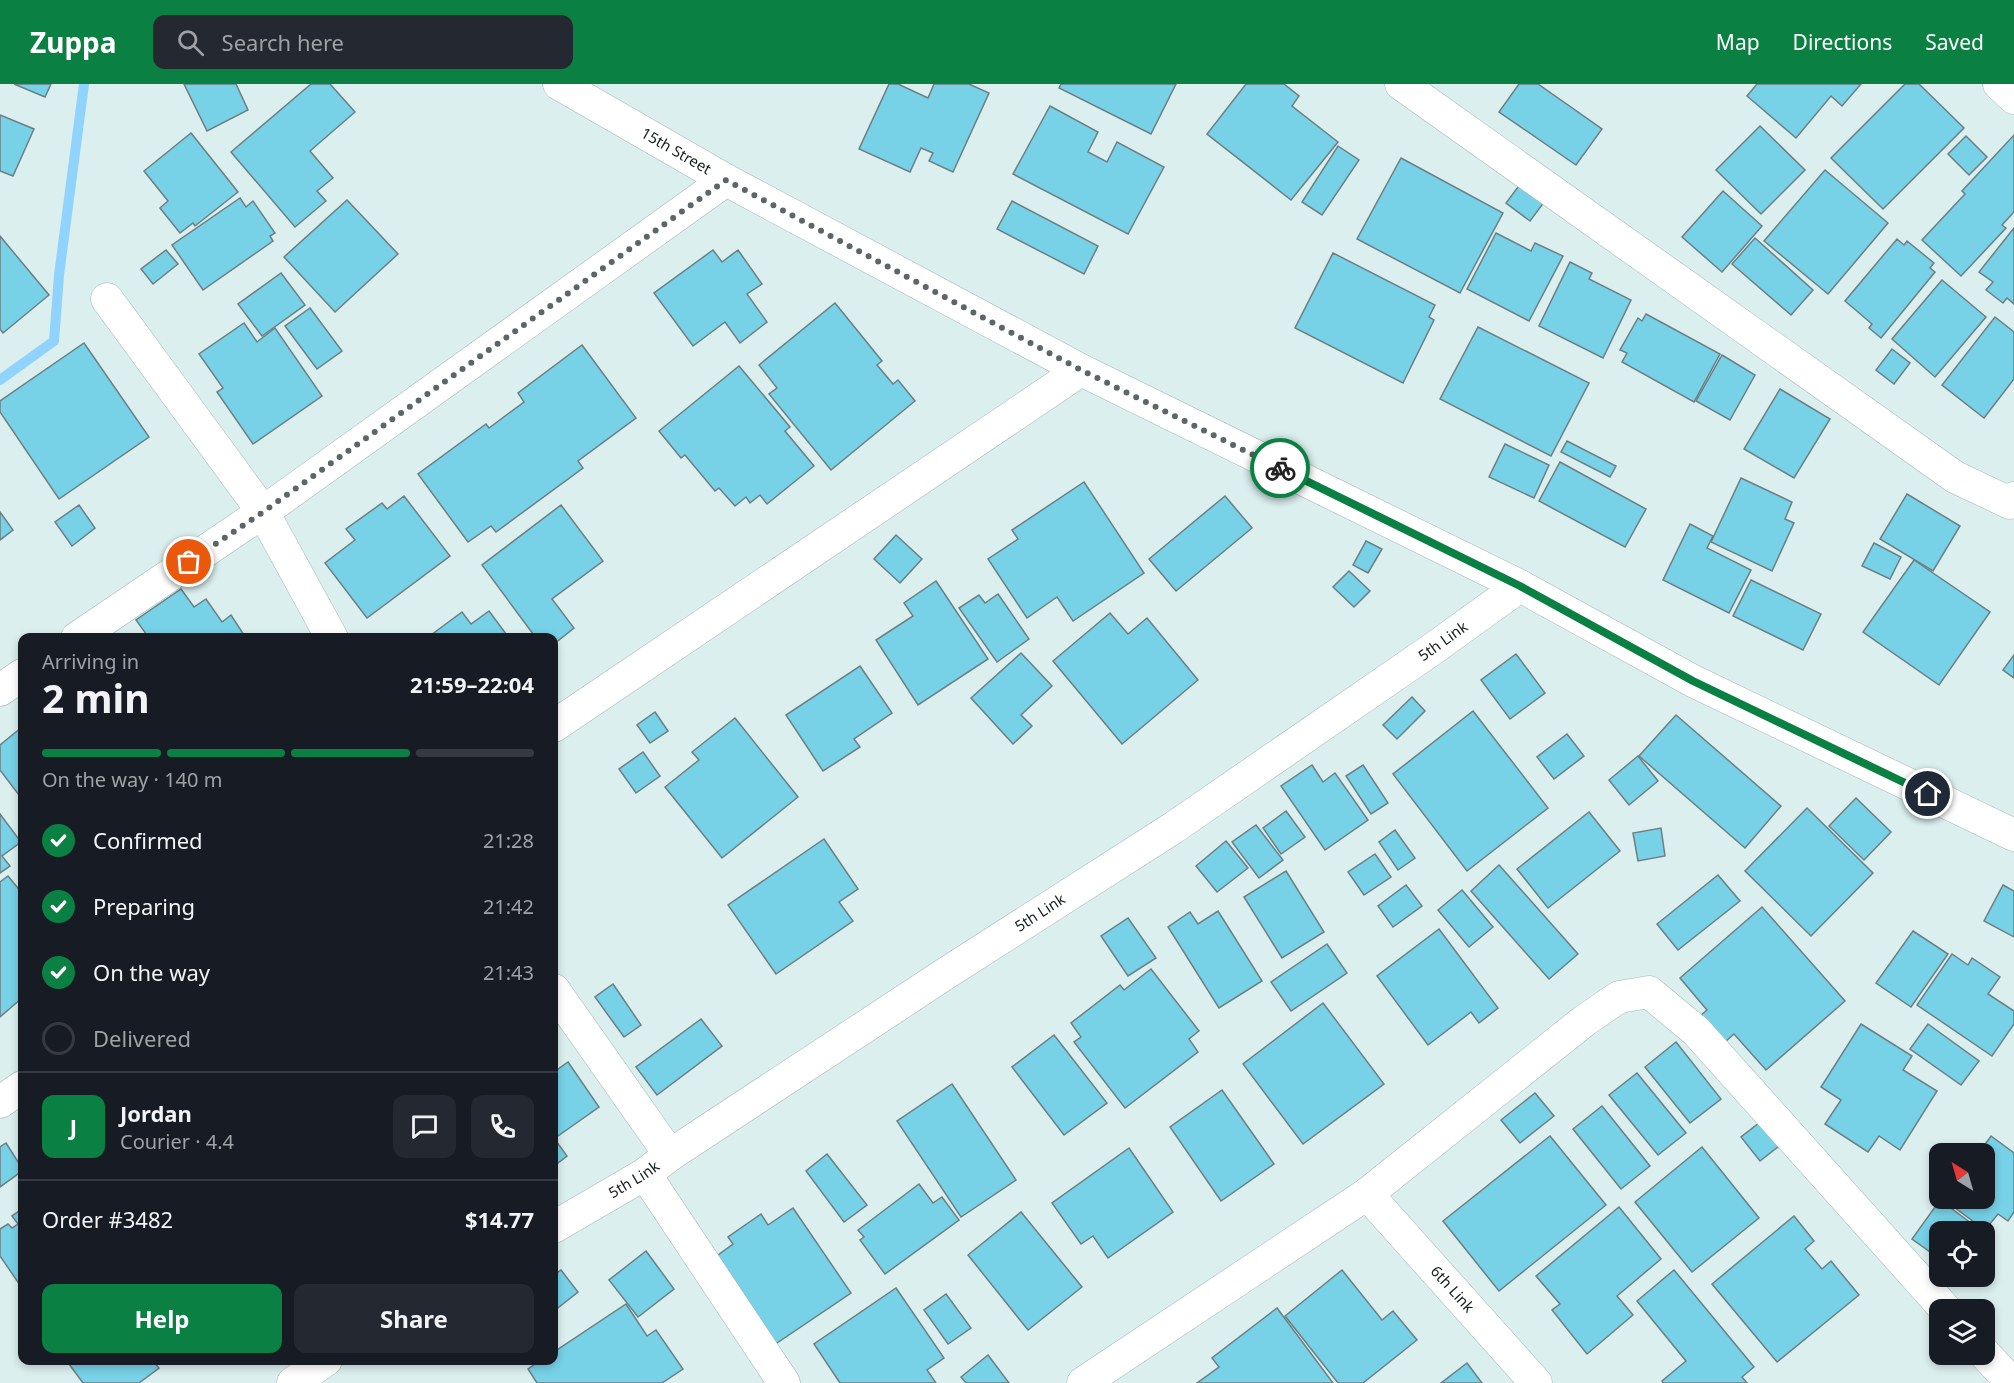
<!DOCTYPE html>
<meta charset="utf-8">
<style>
:root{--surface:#171b24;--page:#242831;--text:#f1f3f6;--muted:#9ea1a6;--line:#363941;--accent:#0b8043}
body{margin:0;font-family:"Noto Sans",sans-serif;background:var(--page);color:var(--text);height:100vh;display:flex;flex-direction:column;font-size:22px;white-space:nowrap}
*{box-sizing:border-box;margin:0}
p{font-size:20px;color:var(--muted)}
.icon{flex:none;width:33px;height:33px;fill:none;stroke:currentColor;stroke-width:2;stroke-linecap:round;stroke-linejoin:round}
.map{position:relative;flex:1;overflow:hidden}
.side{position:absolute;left:18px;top:549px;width:540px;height:732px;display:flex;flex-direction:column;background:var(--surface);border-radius:12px;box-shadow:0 3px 9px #0003}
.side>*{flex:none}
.needle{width:39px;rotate:323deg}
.tools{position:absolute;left:1929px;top:1059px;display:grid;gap:12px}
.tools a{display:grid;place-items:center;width:66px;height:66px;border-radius:12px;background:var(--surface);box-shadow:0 3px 9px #0003;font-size:30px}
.pin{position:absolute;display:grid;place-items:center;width:51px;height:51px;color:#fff;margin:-26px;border:3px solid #fff;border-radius:50%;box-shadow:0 2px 6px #0007}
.courier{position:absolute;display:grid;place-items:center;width:60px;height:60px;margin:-30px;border:4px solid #0b8043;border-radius:50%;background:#fff;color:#222;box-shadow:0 2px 8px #0007}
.summary em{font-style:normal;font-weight:700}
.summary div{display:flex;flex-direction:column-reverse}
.summary{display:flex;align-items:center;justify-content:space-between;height:102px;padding:0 24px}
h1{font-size:39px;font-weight:700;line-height:45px}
.bar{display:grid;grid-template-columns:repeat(4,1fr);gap:9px 6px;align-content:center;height:72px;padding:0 24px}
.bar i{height:8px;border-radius:4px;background:var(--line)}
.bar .on{background:var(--accent)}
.bar p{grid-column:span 4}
.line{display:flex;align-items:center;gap:15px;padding:0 24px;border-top:2px solid var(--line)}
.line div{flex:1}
.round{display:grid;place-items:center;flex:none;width:63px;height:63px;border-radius:12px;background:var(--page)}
ol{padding:0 24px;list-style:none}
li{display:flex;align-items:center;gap:18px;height:66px}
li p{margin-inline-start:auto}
li .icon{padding:6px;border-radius:50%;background:var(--accent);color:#fff;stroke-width:4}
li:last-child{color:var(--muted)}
li i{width:33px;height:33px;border:3px solid var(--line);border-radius:50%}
.action{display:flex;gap:12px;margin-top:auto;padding:12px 24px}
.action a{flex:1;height:69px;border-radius:12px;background:var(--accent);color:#fff;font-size:24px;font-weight:700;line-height:69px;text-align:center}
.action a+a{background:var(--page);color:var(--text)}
header{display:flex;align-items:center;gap:36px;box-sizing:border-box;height:84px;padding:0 30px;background:var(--accent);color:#fff}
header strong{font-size:28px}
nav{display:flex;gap:33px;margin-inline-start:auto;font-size:21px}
.search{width:420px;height:54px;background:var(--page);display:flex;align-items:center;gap:15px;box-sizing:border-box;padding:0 21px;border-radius:12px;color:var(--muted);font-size:22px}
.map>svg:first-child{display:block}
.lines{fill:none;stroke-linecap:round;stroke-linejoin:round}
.stream{stroke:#90d3fe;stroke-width:10}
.building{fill:#77d1e7;stroke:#6d7f84;stroke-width:1.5}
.minor-casing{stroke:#a3b8b7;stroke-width:33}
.minor{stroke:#fff;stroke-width:32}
.done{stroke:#5b6666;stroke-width:6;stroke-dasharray:0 10.8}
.route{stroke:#0b8043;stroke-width:8}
.labels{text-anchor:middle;stroke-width:4.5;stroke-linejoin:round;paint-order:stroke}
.street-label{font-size:15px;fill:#161d1d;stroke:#daefee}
</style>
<header>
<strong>Zuppa</strong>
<div class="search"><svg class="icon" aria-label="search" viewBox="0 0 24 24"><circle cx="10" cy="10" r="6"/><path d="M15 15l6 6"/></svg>Search here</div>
<nav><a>Map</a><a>Directions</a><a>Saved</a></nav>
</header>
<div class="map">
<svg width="2014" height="1299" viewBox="0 0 2014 1299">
<rect width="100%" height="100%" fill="#daefee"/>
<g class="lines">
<path class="stream" d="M0 296 54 257 59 191 84 0"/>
</g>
<g class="building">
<path d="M14 0H51L45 13Z"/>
<path d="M184 0H236L248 26 207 47Z"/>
<path d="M311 0H330L355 28 310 67 333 94 317 107 326 117 295 143 231 68Z"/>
<path d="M889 0H898L928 14 934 0H969L989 9 953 88 929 77 933 69 921 64 910 88 859 65Z"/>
<path d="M1061 0H1176L1151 50 1059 4Z"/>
<path d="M1246 0H1284L1299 12 1292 22 1338 58 1291 116 1207 50Z"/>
<path d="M1519 0H1538L1602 45 1576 81 1499 28Z"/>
<path d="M1757 0H1861L1842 22 1831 12 1796 54 1747 12Z"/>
<path d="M1905 0H1919L1964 44 1883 125 1831 74Z"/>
<path d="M1050 22 1098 48 1088 68 1107 78 1117 58 1164 83 1128 150 1013 90Z"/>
<path d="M0 31 34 45 13 92 0 87Z"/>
<path d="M1760 42 1805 86 1761 130 1716 86Z"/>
<path d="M191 49 238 108 195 142 193 139 180 149 160 124 168 117 144 87Z"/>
<path d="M2014 51V128L2002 141 2006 144 1961 192 1922 156 1965 110 1962 107Z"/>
<path d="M1966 52 1987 73 1969 91 1948 70Z"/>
<path d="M1338 62 1359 76 1322 131 1302 118Z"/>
<path d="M1401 74 1503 129 1460 209 1357 155Z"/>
<path d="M1825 86 1888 139 1828 210 1764 157Z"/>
<path d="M1521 99 1545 117 1530 137 1506 119Z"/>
<path d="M1723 107 1762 142 1722 188 1682 153Z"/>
<path d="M240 114 246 123 253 117 275 149 270 152 273 157 203 206 172 161Z"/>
<path d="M347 116 398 170 335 228 284 173Z"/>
<path d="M1012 117 1098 162 1084 190 997 145Z"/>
<path d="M2014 144V220L2007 214 2003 219 1986 206 1993 198 1979 188Z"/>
<path d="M1496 149 1531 167 1535 159 1563 172 1529 237 1467 205Z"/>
<path d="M0 152 49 211 3 249 0 245Z"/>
<path d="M1755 154 1813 206 1791 231 1732 180Z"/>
<path d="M1897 155 1904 161 1907 157 1934 179 1930 184 1935 188 1881 254 1869 244 1872 240 1845 217Z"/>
<path d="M166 166 178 180 153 200 141 185Z"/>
<path d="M713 166 722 178 738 166 762 200 747 210 767 238 740 259 725 238 693 262 654 209Z"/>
<path d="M1333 169 1435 221 1429 233 1434 236 1403 299 1295 244Z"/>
<path d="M1570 178 1592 189 1589 195 1631 216 1603 274 1539 242Z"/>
<path d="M281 189 305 221 262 252 238 220Z"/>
<path d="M1942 196 1986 233 1935 293 1892 255Z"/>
<path d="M835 219 882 277 877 281 893 300 898 296 915 317 831 386 769 310 777 304 759 281Z"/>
<path d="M310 224 342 267 317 285 285 242Z"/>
<path d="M1646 230 1720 270 1694 318 1622 278 1627 269 1620 266 1638 234 1642 237Z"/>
<path d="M1995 233 2014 248V295L1984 334 1942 301Z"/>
<path d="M244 239 257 258 275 244 322 312 253 360 217 308 223 304 199 270Z"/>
<path d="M1478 243 1589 299 1551 372 1440 315Z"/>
<path d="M84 259 149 353 59 415 0 328V317Z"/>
<path d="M582 261 636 334 578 377 583 384 496 448 491 442 468 458 418 390 486 340 489 344 524 318 518 309Z"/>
<path d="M1892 265 1910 279 1894 300 1876 286Z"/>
<path d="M1722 271 1755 291 1730 336 1696 317Z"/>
<path d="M739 282 790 343 785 347 814 382 767 420 760 411 750 419 746 413 735 422 719 404 715 407 685 371 681 374 659 347Z"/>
<path d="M1780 305 1830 335 1794 394 1744 365Z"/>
<path d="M1567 357 1616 382 1610 393 1561 368Z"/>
<path d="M1505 360 1549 381 1534 414 1489 393Z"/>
<path d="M1560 378 1646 425 1625 463 1539 417Z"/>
<path d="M1741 394 1792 418 1785 435 1794 439 1772 487 1711 458Z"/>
<path d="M1084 398 1144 489 1073 537 1057 513 1027 534 988 475 1018 455 1012 446Z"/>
<path d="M1907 410 1960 442 1933 487 1880 455Z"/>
<path d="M404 412 450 472 367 534 325 479 355 456 346 445 382 419 387 425Z"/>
<path d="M1225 412 1252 444 1176 507 1149 475Z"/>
<path d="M79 421 95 444 72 462 55 438Z"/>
<path d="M561 421 603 477 552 515 574 544 554 560V554H536L482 481Z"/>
<path d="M0 428 13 446 0 456Z"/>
<path d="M1690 440 1713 452 1707 464 1751 486 1729 529 1663 496Z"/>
<path d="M896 451 922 475 900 499 874 475Z"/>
<path d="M1366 457 1382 465 1368 489 1353 481Z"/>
<path d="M1874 459 1901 473 1890 495 1862 482Z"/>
<path d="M1914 476 1990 528 1939 601 1863 548Z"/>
<path d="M1349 487 1370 507 1354 523 1333 503Z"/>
<path d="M1751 496 1821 530 1803 566 1733 532Z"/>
<path d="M936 497 988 575 918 621 876 556 913 532 904 519Z"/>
<path d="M181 505 194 523 206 515 222 538 231 531 246 554H149L136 536Z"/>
<path d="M998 510 1029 555 997 578 959 524 979 511 985 519Z"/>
<path d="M489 527 509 554H427L462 528 471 540Z"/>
<path d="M1110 529 1128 550 1147 534 1198 596 1122 660 1053 577Z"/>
<path d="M1021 569 1052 602 1021 631 1032 642 1013 660 971 614Z"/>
<path d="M1516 570 1545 609 1510 635 1481 596Z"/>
<path d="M2014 571V594L2003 586Z"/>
<path d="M860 582 892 629 854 655 860 663 823 687 786 631Z"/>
<path d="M1412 613 1425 627 1397 655 1383 641Z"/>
<path d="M1473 627 1548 724 1467 787 1393 690Z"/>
<path d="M655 628 668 647 650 659 637 641Z"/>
<path d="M1676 631 1781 722 1745 764 1639 672Z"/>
<path d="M735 634 798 713 722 774 665 703 699 676 692 668Z"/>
<path d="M22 643V715L0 686V661Z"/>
<path d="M1567 650 1584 672 1554 695 1537 673Z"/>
<path d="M643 668 660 692 636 709 619 685Z"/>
<path d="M1638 672 1658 697 1629 721 1609 696Z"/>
<path d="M1312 681 1323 698 1335 689 1368 736 1325 766 1281 702Z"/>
<path d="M1363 681 1388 719 1371 730 1346 692Z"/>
<path d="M1856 714 1891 748 1864 776 1829 742Z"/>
<path d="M1807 724 1873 789 1811 852 1745 787Z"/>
<path d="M1286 727 1305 753 1281 770 1263 744Z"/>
<path d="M1589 728 1620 767 1548 824 1517 785Z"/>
<path d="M0 730 21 758 2 772 10 782 0 789Z"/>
<path d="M1256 741 1283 776 1259 794 1232 758Z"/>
<path d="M1661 744 1665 772 1638 777 1633 749Z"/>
<path d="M1395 746 1415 774 1398 786 1379 758Z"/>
<path d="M824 755 858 805 839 818 853 837 776 890 728 821Z"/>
<path d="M1226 757 1248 784 1217 808 1196 782Z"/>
<path d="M1375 770 1391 793 1364 811 1348 788Z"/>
<path d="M1499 781 1578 870 1549 895 1471 807Z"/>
<path d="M1286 787 1324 848 1282 874 1244 813Z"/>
<path d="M1718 791 1740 817 1678 866 1657 840Z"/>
<path d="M8 792 22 809V914L0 933V798Z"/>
<path d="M1406 801 1422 822 1393 843 1378 822Z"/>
<path d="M2003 801 2014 807V853L1984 837Z"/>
<path d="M1462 806 1493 843 1469 863 1438 826Z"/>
<path d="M1762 823 1845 917 1766 986 1734 950 1725 958 1701 931 1707 926 1680 894Z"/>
<path d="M1218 827 1262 897 1219 924 1168 843 1190 828 1198 840Z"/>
<path d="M1128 834 1156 874 1128 892 1101 852Z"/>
<path d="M1439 845 1498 924 1479 939 1471 928 1428 961 1377 892Z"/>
<path d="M1913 847 1948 870 1911 923 1876 899Z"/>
<path d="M1327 860 1347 889 1291 927 1271 898Z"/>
<path d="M1952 870 1968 881 1972 874 2000 893 1988 910 2014 927V940L1992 972 1917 921Z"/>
<path d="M1151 885 1199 947 1189 955 1198 968 1125 1024 1074 958 1081 953 1071 939 1120 901 1124 906Z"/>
<path d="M613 900 641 941 624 953 595 913Z"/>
<path d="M1323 919 1384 1000 1303 1060 1243 980Z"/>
<path d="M701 935 722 962 657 1011 636 983Z"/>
<path d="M1861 940 1912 972 1903 986 1937 1007 1900 1066 1879 1052 1868 1068 1825 1040 1841 1016 1821 1003Z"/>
<path d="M1928 940 1979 977 1961 1001 1910 965Z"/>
<path d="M1054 951 1107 1019 1064 1051 1012 983Z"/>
<path d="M1676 958 1721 1015 1690 1039 1645 983Z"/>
<path d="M568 978 599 1023 558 1052 554 1045V988Z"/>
<path d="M1637 989 1686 1049 1658 1071 1609 1011Z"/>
<path d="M952 1000 1016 1096 961 1133 897 1037Z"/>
<path d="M1222 1006 1274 1080 1221 1117 1170 1043Z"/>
<path d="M1535 1009 1554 1032 1520 1059 1501 1036Z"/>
<path d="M1602 1022 1650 1082 1621 1105 1573 1045Z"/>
<path d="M1759 1039 1779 1062 1760 1077 1741 1053Z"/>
<path d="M1550 1052 1606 1121 1499 1207 1443 1137Z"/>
<path d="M1991 1052 2014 1069V1128L2008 1137 1998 1130 1985 1146 1943 1115 1984 1114V1070H1978Z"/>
<path d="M554 1054 567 1072 554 1082Z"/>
<path d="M6 1059 22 1084V1087L0 1103V1063Z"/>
<path d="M1702 1063 1759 1134 1692 1188 1635 1118Z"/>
<path d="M1129 1064 1173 1128 1108 1174 1093 1152 1081 1160 1052 1119Z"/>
<path d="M827 1070 867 1121 844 1138 806 1087Z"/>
<path d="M919 1100 933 1119 942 1113 959 1136 885 1190 860 1156 864 1153 858 1146Z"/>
<path d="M1940 1116 1983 1148H1940V1175L1912 1155Z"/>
<path d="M1619 1123 1661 1175 1617 1212 1633 1231 1587 1270 1552 1226 1560 1220 1536 1192Z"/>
<path d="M793 1124 851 1209 774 1261 714 1174 733 1160 728 1153 761 1130 768 1141Z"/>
<path d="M22 1125V1204L0 1172V1145L8 1140 12 1144 18 1140 12 1132Z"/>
<path d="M1021 1128 1082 1203 1028 1246 968 1171Z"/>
<path d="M1794 1132 1814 1157 1805 1165 1822 1185 1831 1177 1859 1211 1777 1278 1712 1200Z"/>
<path d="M646 1167 674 1205 638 1233 609 1196Z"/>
<path d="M561 1186 578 1208 554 1227V1191Z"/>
<path d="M1342 1186 1382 1236 1393 1227 1417 1256 1363 1299H1338L1285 1232Z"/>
<path d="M1674 1186 1754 1283 1742 1293 1747 1299H1663L1662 1297 1686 1277 1637 1217Z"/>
<path d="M896 1204 944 1274 927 1286 936 1299H840L814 1260Z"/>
<path d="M946 1210 971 1244 948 1260 924 1226Z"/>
<path d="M626 1220 647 1252 656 1246 683 1285 662 1299H537L528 1285 541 1276H554V1268Z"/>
<path d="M1277 1224 1333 1299H1197L1219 1283 1212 1274Z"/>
<path d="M988 1271 1009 1299H966L961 1293Z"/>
<path d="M66 1276H156L154 1278 159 1284 139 1299H83Z"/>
<path d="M1467 1279 1482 1299H1441Z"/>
</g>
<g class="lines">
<defs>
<g id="minor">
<path id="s1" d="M559 0 726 96 1081 286 1520 502 1693 597 2014 751"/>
<path d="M1401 0 1955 393 2010 419 2014 414"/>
<path d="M1999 0 2014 14"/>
<path d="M107 215 263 428 332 554"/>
<path d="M77 554 263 428 726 96"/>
<path d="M0 606 22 591"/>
<path d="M554 642 1081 286"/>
<path d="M554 906 670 1071"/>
<path d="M0 1018 22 1003"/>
<path d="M645 1090 784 1299"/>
<path id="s2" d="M1367 1110 1536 1299"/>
<path id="s3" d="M554 1143 645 1090 670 1071 948 888 1173 744 1434 564 1520 502"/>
<path d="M1984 1269 2012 1299"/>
<path d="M293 1299 326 1276"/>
<path d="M1083 1299 1367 1110 1584 937 1619 913 1649 908 1696 947 1946 1226"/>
</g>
</defs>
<use href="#minor" class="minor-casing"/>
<use href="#minor" class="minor"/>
</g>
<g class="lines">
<path class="done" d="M189 478 263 428 726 96 1081 286 1280 384"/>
<path class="route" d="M1280 384 1520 502 1693 597 1928 710"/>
</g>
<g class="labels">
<g class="street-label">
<text dy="5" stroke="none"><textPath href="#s1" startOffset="135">15th Street</textPath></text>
<text dy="5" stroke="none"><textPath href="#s3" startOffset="1065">5th Link</textPath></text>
<text dy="5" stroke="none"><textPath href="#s3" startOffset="579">5th Link</textPath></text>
<text dy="5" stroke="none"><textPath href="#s3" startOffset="93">5th Link</textPath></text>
<text dy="5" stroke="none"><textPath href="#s2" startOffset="128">6th Link</textPath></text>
</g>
</g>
</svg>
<div class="tools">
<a><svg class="needle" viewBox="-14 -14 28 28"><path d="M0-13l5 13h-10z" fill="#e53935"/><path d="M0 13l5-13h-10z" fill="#9ea1a6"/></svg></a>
<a><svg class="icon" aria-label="locate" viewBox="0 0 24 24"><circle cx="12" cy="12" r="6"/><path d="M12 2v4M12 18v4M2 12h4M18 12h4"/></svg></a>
<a><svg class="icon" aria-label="layers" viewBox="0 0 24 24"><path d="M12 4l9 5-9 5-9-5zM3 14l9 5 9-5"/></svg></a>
</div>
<div class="pin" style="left:189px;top:478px;background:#ea580c"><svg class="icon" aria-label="bag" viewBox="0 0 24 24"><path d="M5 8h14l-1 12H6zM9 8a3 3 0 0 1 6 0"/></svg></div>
<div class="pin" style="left:1928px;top:710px;background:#1f2937"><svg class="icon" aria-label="home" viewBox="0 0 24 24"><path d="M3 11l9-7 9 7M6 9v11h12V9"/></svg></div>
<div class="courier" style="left:1280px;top:384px"><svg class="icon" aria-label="bike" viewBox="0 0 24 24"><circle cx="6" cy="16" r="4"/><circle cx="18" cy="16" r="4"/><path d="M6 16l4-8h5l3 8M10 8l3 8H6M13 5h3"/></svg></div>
<section class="side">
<div class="summary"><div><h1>2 min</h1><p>Arriving in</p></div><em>21:59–22:04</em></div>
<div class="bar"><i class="on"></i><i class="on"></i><i class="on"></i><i></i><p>On the way · 140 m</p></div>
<ol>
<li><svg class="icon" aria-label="check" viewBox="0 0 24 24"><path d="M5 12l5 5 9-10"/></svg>Confirmed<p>21:28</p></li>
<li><svg class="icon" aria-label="check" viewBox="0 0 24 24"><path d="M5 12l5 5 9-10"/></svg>Preparing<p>21:42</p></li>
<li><svg class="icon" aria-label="check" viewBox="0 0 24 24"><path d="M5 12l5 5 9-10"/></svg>On the way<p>21:43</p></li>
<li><i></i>Delivered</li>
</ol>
<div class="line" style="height:108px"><b class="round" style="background:var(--accent);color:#fff">J</b><div><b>Jordan</b><p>Courier · 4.4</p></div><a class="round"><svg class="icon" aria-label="chat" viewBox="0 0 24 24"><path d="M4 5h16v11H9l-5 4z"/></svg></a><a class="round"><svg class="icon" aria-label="phone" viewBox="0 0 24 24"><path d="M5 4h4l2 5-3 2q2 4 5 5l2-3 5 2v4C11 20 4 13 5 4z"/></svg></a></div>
<div class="line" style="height:78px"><div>Order #3482</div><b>$14.77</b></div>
<div class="action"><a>Help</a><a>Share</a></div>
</section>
</div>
